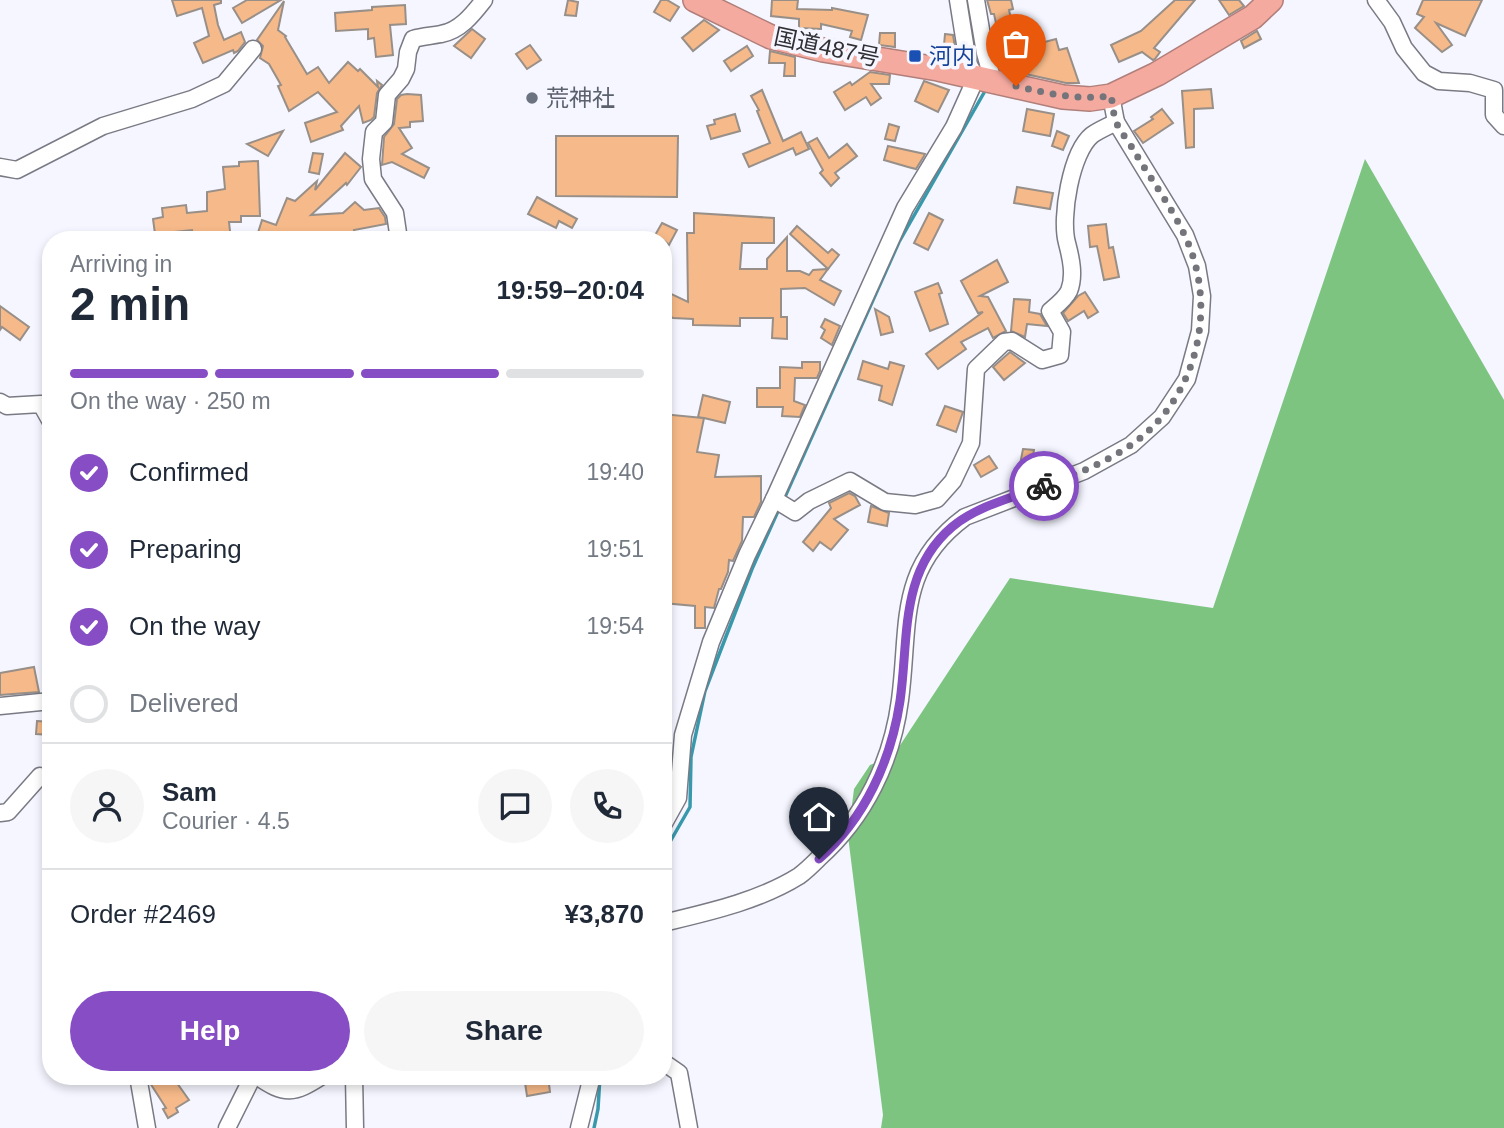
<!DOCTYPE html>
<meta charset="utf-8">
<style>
:root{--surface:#fff;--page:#f6f6f7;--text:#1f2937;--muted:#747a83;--line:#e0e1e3;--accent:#864dc4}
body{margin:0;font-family:Helvetica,"Noto Sans JP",sans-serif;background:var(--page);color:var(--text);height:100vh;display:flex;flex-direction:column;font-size:26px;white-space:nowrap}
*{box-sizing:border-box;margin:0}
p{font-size:23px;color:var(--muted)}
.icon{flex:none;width:38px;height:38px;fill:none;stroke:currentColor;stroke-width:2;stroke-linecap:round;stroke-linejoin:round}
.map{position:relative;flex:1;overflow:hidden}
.drawer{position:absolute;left:42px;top:231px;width:630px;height:854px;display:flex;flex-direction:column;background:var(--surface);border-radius:28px;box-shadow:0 4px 10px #0003}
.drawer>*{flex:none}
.pin{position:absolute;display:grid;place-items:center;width:60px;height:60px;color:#fff;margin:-72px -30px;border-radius:50% 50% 50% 0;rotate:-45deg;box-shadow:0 0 7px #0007}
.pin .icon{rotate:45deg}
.courier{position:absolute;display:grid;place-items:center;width:70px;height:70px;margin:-35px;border:5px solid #864dc4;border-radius:50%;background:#fff;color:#222;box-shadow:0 2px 9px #0007}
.head em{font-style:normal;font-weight:800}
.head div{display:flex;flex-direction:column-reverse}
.head{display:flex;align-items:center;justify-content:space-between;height:119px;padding:0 28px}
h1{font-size:46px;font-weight:800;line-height:52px}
.bar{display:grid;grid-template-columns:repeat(4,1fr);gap:10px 7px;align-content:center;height:84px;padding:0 28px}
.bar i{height:9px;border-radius:5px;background:var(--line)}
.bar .active{background:var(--accent)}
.bar p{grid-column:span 4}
.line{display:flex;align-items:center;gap:18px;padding:0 28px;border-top:2px solid var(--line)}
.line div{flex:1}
.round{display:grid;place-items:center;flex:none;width:74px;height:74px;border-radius:37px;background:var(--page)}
ol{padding:0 28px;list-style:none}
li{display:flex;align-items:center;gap:21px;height:77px}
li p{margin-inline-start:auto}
li .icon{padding:7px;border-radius:50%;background:var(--accent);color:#fff;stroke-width:4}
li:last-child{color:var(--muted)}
li i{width:38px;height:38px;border:4px solid var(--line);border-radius:50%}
.button{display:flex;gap:14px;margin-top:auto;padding:14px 28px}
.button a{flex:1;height:80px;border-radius:42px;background:var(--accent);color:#fff;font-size:28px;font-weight:800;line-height:80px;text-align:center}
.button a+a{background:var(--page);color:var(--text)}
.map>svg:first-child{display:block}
.forest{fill:#7dc481}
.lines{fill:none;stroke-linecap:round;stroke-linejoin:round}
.stream{stroke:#3999ac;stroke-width:3.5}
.building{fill:#f6b989;stroke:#988f88;stroke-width:2}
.minor-casing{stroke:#797a84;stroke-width:19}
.highway-casing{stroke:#b07f7a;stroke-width:26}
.minor{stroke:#fff;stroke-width:16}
.highway{stroke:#f5aaa0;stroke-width:23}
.done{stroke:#74757b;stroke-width:7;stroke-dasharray:0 12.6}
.route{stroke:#864dc4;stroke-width:9}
.transit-dot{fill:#1a4fb4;stroke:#f5f6ff;stroke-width:2.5}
.worship-dot{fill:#6b7280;stroke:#f5f6ff;stroke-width:2.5}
.labels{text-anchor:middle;stroke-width:7;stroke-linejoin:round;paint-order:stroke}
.street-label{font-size:23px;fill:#2f2f34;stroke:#f5f6ff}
.transit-label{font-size:23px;fill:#164399;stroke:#f5f6ff;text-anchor:start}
.worship-label{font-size:23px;fill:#5b616d;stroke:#f5f6ff;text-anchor:start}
</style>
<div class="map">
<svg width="1504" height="1128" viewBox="0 0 1504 1128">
<rect width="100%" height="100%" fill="#f5f6ff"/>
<path class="forest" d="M1365 159 1504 400V1128H881L883 1115 848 836 854 789 870 765 893 756 1010 578 1213 608Z"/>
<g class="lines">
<g class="stream">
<path d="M966 0 977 54"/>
<path d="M784 499 899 242 985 91"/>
<path d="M663 854 690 807 691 757 705 691 752 569 779 509"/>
<path d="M594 1128 598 1109 600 1076"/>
</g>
</g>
<g class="building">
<path d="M172 0H221V3L214 5 218 25 224 40 241 32 245 42 238 51 234 53 233 50 203 63 194 43 209 36 202 8 177 16Z"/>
<path d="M247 0H281L242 23 233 8Z"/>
<path d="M568 0 578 2 576 16 565 15Z"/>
<path d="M661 0H667L679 7 670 21 654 12Z"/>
<path d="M772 0H798L797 9 832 10V8L868 15 861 40 850 37 852 31 821 24V29L799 28V19L771 16Z"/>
<path d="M987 0H1011L1013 9 1009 10 1018 49 1056 39 1059 50 1067 48 1079 83H1066L1012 71 1011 66 1001 68 998 52 1002 51 994 14H991Z"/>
<path d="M1175 0H1195L1154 48 1160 52 1155 59 1153 60 1142 52 1119 62 1111 45 1141 31Z"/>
<path d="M1219 0H1239L1244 6 1229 15Z"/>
<path d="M1423 0H1482L1465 36 1436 23 1452 45 1442 52 1415 28 1424 17 1417 14Z"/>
<path d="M284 1 278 30 286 36 285 37 307 74 318 67 329 83 348 62 358 71 360 69 378 87 377 81 382 85 377 93 374 117 371 120 363 123 359 106 341 126 343 130 311 142 305 123 337 112 318 92 289 111 278 86 281 85 269 64 260 58 263 46 257 40Z"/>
<path d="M405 5 406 24 390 25 393 55 376 57 374 38 368 39V29L336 31 335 13 372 10V7Z"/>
<path d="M704 20 719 30 693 51 682 38Z"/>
<path d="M472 29 485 39 471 58 454 46Z"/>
<path d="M1257 31 1261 39 1244 48 1241 41Z"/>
<path d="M880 33H895V47L879 45Z"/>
<path d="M945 34 953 35 957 59 943 56Z"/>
<path d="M530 45 541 60 527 69 516 54Z"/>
<path d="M747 46 753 56 731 71 724 61Z"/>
<path d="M770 51 795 57V76H784L785 63H769Z"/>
<path d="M870 72 890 75 889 84H871L881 98 871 105 866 97 845 110 834 92 850 82 852 85Z"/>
<path d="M924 81 949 90 938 112 915 101Z"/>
<path d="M1211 89 1213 108 1194 109V147L1186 148 1182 91Z"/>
<path d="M762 90 783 141 801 132 809 149 796 155 793 148 749 167 743 154 770 143 757 111 759 110 751 96Z"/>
<path d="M407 94 421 95 423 121 410 122V127L399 128 412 148 402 154 429 168 424 178 392 162 382 165 384 137 394 124 397 99 401 95Z"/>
<path d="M1027 109 1054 114 1050 136 1023 131Z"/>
<path d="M1162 109 1173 123 1143 143 1134 131 1153 119 1151 117Z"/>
<path d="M735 114 740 131 711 139 707 126 715 124 714 120Z"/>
<path d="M889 124 899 127 895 141 885 139Z"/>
<path d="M283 131 268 156 247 144Z"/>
<path d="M1057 131 1069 136 1063 150 1052 146Z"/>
<path d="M556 136H678L677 197 556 196Z"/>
<path d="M817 138 829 158 847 144 857 156 835 173 839 178 831 186 820 173 823 170 808 143Z"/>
<path d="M888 146 925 154 924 156 916 169 908 167 884 160Z"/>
<path d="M313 153 323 154 319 174 309 172Z"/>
<path d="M345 153 361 167 347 185 346 183 311 215 343 213 355 202 364 210 379 208 385 217 386 224 354 230 355 240H343V236L307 237 306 240H282L269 237 268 240 257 236 262 220 276 225 287 198 295 201 317 181 315 190Z"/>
<path d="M258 161 260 216H241V222H229L231 240H193L192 230 155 234 153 219 163 217 162 208 186 205 187 213 207 211V192L225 189 223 167 239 166V162Z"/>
<path d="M1017 187 1053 193 1050 209 1014 203Z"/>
<path d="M537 197 577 219 572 228 559 221 556 228 528 214Z"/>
<path d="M694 213 774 218V243H742L740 269H767V259L787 237V271H800L809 275 813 270 828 269 820 280 841 291 834 305 805 288 781 289V317H787V339L772 338 773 318H740V326L693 325V319L673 318 663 313V290L688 302 687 233H694Z"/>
<path d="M929 213 943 220 928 250 914 243Z"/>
<path d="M662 223 677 230 669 245 663 240 654 237Z"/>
<path d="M1106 224 1109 248 1113 247 1119 277 1104 280 1097 246 1090 247 1088 226Z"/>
<path d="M797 226 828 253 832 249 839 255 828 269 790 234Z"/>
<path d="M997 260 1008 282 980 296 988 297 1006 331 993 338 988 328 961 342 966 349 938 369 926 354 983 312 978 313 961 281Z"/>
<path d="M938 283 942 293 939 294 948 324 930 331 915 292Z"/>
<path d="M1085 292 1098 312 1088 318 1084 311 1068 321 1063 313 1078 296Z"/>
<path d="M1014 299 1030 300 1029 312 1040 314 1047 326 1027 324 1025 337 1011 331Z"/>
<path d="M0 306 29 327 20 340 2 327 0 330Z"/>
<path d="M875 309 889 317 893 332 881 335Z"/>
<path d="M825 319 840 326 832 345 821 338 825 330 821 327Z"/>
<path d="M1010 352 1025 363 1004 380 993 367Z"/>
<path d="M863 361 888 369 890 362 904 366 892 405 879 400 882 386 858 379Z"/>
<path d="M802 362H820V371L817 378H795L794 401 805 405 800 417 782 416 783 407H757V388H780V367L802 368Z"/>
<path d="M703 395 730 402 725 423 704 418 697 452 719 455 715 477 761 476V502L754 517H743L742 541 733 561 729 560 728 572 721 589H719L714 608 705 607V628H695V606L663 603V414L703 418 698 417Z"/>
<path d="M945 406 963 412 956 432 937 425Z"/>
<path d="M1023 449 1034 450 1029 477 1018 475Z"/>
<path d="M989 456 997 468 981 477 974 465Z"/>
<path d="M849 493 855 496 860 505 834 519 848 530 831 550 820 542 813 551 803 542 831 508 829 503Z"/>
<path d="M871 506 889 513 887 526 868 522Z"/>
<path d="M34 667 39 692 0 695V673Z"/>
<path d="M37 721 51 722V735L36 734Z"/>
<path d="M149 1076H172L189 1100 176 1108 178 1112 168 1118 163 1109 166 1108 150 1083Z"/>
<path d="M524 1076H548L550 1092 527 1096Z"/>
</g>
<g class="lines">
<defs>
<g id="minor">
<path d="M976 0 985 53 993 81"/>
<path d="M1376 0 1392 22 1404 48 1424 73 1439 81 1470 83 1494 90V115L1504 126"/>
<path d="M0 167 17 170 103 126 192 99 224 84 253 49"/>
<path d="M399 240 395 213 373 179 371 159 374 132 384 122 387 95 401 79 406 69 408 52 413 39C423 36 431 36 441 34 460 31 473 14 484 0"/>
<path d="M0 402 7 406 41 404 51 422"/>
<path d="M774 499 795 512 809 501 850 481 885 502 915 505 937 499 953 481 971 443 976 369 1004 342 1012 341 1042 360 1060 355 1062 332 1050 311C1057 305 1065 299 1069 291 1075 276 1071 258 1067 243 1060 218 1071 152 1092 135 1099 130 1109 126 1116 122L1111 96"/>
<path d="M0 706 51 701"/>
<path d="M0 813 8 812 40 776 51 778"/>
<path d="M663 825 678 798 683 735 711 642 747 555 774 499 905 208 954 127 976 78 968 63 958 0"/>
<path d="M663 923C709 912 759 901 799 876 806 871 813 864 819 858 865 817 892 761 900 700 910 625 896 568 965 517L1084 471 1131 445 1162 417 1187 379 1200 331 1202 296 1197 266 1185 235 1116 122"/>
<path d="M663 1062 679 1073 689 1128"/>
<path d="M138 1076 147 1128"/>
<path d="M257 1076C285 1096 294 1094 322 1076"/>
<path d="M354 1076 355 1128"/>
<path d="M227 1128 253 1076"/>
<path d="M579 1128 592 1076"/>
</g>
<path id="highway" d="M695 0 771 37 823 50 938 69 1063 97 1090 99 1111 96 1157 74 1253 17 1271 0"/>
</defs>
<use href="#minor" class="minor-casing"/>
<use href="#highway" class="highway-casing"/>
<use href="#minor" class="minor"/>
<use href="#highway" class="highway"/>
</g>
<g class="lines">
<path class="done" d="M1016 86C1049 94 1078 100 1111 96 1113 104 1113 114 1116 122 1120 131 1128 141 1133 149 1150 178 1171 206 1185 236 1219 308 1197 399 1131 445 1105 463 1074 475 1044 486"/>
<path class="route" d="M819 859C865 818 891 761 900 701 909 639 899 572 952 527 977 506 1014 497 1044 486"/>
</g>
<rect class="transit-dot" x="908" y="49" width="14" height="14" rx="3.5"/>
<circle class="worship-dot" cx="532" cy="98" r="7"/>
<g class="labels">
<g class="street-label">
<text transform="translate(827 47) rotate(12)" y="8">国道487号</text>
</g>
<g class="transit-label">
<text x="929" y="64">河内</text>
</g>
<g class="worship-label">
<text x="546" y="106">荒神社</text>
</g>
</g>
</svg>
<div class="pin" style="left:1016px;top:86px;background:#ea580c"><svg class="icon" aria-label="bag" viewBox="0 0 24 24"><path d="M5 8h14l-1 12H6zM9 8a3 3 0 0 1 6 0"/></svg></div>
<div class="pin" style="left:819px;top:859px;background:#1f2937"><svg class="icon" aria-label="home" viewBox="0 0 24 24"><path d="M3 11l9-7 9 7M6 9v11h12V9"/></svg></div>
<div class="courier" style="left:1044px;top:486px"><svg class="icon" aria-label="bike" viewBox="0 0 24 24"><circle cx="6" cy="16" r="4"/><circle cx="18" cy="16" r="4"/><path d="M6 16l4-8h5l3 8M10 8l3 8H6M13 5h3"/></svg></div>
<section class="drawer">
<div class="head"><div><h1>2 min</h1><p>Arriving in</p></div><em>19:59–20:04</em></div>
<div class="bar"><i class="active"></i><i class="active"></i><i class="active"></i><i></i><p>On the way · 250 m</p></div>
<ol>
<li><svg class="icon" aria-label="check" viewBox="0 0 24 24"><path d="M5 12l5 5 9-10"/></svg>Confirmed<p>19:40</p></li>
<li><svg class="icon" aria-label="check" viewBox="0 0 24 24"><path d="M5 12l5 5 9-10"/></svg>Preparing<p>19:51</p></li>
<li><svg class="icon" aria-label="check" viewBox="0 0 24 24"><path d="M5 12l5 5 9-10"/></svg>On the way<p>19:54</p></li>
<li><i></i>Delivered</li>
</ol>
<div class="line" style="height:126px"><a class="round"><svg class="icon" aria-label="person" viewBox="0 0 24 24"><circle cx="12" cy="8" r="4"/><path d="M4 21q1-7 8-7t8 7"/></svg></a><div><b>Sam</b><p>Courier · 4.5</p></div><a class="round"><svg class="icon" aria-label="chat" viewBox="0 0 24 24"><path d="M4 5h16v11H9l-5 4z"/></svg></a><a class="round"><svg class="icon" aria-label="phone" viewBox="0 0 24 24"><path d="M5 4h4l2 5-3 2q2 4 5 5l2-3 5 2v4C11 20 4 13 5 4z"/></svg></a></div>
<div class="line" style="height:91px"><div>Order #2469</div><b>¥3,870</b></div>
<div class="button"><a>Help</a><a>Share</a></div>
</section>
</div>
